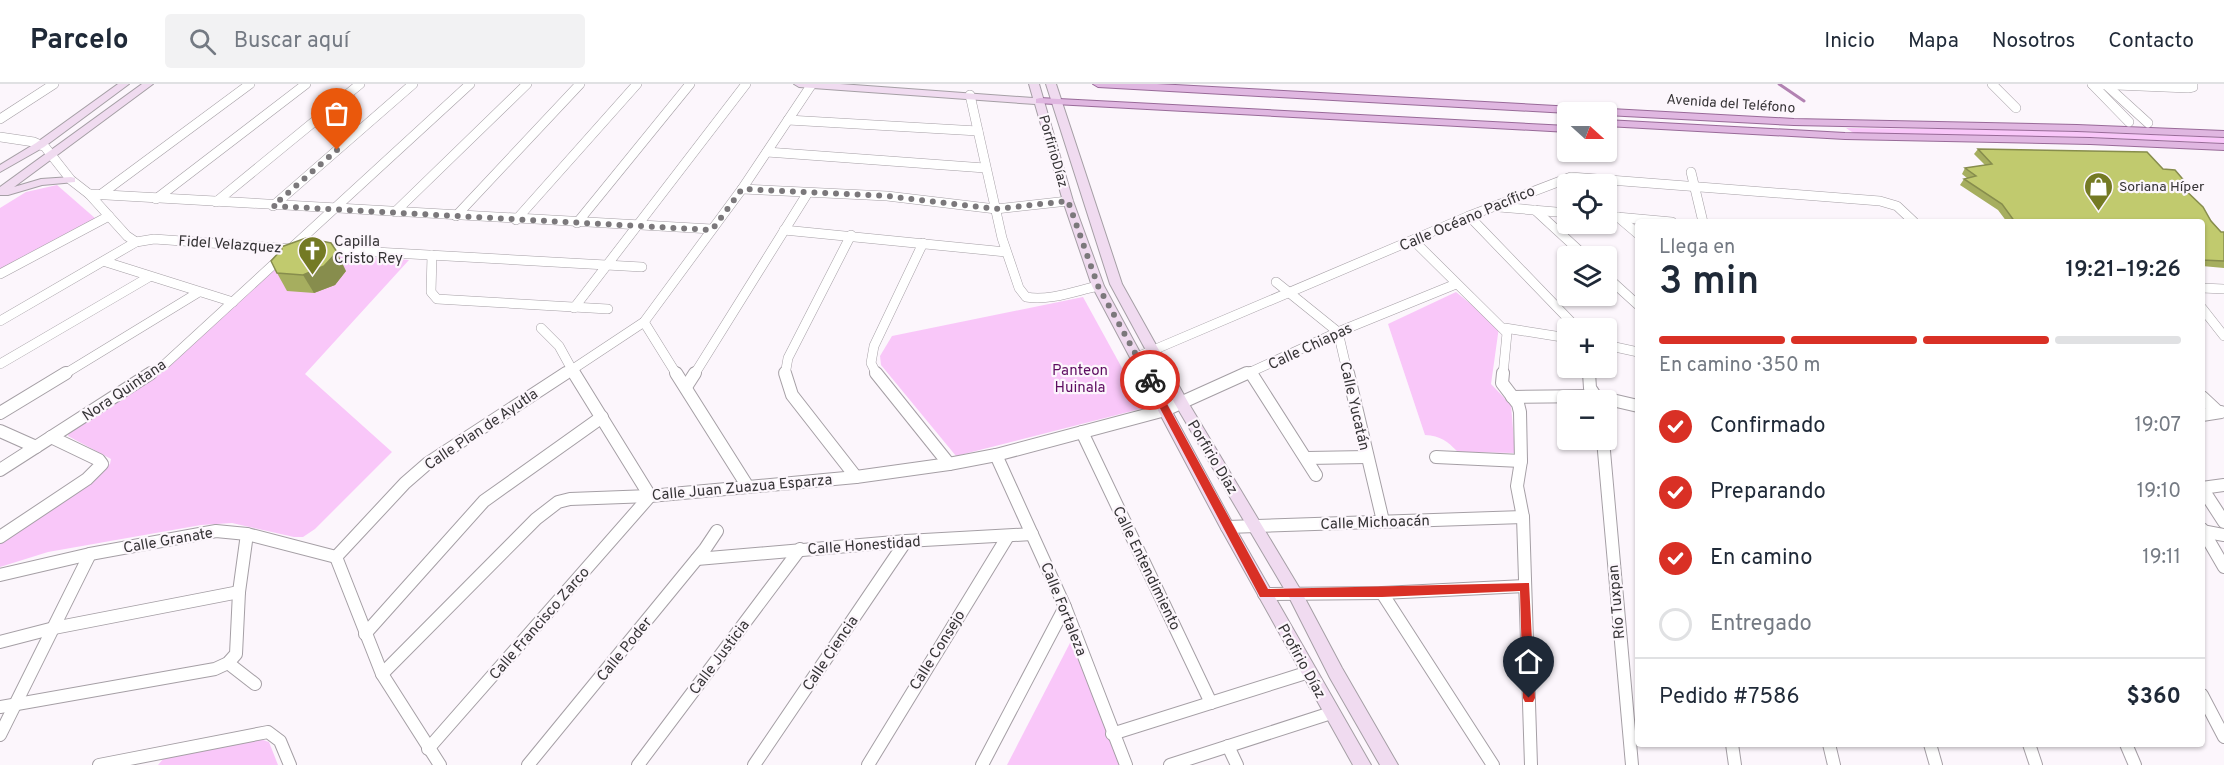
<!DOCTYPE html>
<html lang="es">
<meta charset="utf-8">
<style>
:root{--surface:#fff;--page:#f2f2f3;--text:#1f2937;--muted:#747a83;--line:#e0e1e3;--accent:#d93025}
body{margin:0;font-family:Overpass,sans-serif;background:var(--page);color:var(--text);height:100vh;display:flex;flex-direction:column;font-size:22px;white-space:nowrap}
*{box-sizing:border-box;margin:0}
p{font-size:20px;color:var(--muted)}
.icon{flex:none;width:33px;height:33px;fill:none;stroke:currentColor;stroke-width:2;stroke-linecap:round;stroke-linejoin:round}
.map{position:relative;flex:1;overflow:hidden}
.details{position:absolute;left:1635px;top:135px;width:570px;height:528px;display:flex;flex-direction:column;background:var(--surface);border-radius:6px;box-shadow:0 2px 4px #0004}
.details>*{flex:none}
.needle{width:39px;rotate:111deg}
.tools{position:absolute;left:1557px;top:18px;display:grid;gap:12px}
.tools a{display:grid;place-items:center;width:60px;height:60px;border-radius:6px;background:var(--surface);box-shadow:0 2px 4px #0004;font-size:30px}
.pin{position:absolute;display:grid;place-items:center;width:51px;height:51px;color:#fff;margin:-62px -26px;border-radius:50% 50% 50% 0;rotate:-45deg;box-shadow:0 0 6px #0007}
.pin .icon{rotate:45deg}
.courier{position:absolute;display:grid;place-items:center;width:60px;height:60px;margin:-30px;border:4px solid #d93025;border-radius:50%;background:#fff;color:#222;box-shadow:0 2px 8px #0007}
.head em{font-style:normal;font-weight:600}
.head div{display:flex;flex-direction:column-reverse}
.head{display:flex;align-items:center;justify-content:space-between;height:102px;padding:0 24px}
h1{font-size:39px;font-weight:600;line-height:45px}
.bar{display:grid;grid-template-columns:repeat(4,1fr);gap:9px 6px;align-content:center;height:72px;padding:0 24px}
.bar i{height:8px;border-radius:4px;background:var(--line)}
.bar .active{background:var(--accent)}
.bar p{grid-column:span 4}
.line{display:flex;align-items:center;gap:15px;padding:0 24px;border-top:2px solid var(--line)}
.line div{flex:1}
ol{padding:0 24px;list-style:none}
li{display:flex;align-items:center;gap:18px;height:66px}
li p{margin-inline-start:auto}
li .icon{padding:6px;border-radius:50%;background:var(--accent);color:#fff;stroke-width:4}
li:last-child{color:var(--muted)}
li i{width:33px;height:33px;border:3px solid var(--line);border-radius:50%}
header{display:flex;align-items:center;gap:36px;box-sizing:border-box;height:84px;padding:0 30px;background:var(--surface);border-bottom:2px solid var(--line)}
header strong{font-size:28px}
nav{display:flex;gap:33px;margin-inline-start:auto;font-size:21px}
.search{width:420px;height:54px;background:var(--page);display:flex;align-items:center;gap:15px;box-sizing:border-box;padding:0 21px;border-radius:6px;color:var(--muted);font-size:22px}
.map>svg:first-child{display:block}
.green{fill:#f9c7f9}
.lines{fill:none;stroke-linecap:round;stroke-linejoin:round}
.stream{stroke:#b282b2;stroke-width:3}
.street-far1-casing{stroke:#a59fa5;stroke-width:10}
.street-casing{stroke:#a59fa5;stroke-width:14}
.secondary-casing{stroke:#a59fa5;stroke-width:2}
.primary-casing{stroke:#986a98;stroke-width:2}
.street-far1{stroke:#fff;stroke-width:9}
.street{stroke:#fff;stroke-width:12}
.secondary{fill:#f0dbf0;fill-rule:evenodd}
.primary{fill:#e0b7e1;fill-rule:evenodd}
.wall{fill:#a6ae5f}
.shaded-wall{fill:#878d4d}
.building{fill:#c1ca6e;stroke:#878d4d;stroke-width:1.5}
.route{fill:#d93025}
.done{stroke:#7b787b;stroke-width:6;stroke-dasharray:0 10.8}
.labels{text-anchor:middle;stroke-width:4.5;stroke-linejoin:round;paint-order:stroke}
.far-street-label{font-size:14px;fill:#363436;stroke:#fcf6fc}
.far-poi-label{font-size:14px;fill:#363436;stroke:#fcf6fc;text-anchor:start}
.street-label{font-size:15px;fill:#363436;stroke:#fcf6fc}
.poi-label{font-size:15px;fill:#363436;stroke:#fcf6fc;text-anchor:start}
.park-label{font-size:15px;fill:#5d0c60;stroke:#fcf6fc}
</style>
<header>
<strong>Parcelo</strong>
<div class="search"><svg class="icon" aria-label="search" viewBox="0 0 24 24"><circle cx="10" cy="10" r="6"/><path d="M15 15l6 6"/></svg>Buscar aquí</div>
<nav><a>Inicio</a><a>Mapa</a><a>Nosotros</a><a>Contacto</a></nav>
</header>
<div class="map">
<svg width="2224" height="681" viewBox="0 0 2224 681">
<rect width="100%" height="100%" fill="#fcf6fc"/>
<g class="green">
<path d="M1846 44 2033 46 2224 54V59L2087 53 1855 50Z"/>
<path d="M57 101 96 135 0 187V124L26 108Z"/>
<path d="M306 168 409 176 305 290 392 368 315 445 303 453H294L232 439 201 441 48 468 0 483V456L110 380 111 375 68 352 69 349 175 276 290 172Z"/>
<path d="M1456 208 1499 243 1491 300 1511 321 1515 369 1458 368C1447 357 1441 352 1425 351L1388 240Z"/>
<path d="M1083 213 1144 324 956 372 881 281 880 272 892 252Z"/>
<path d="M1071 557 1120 681H1007Z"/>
<path d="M260 655 269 658 278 681H158L164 674Z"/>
</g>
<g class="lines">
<path class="stream" d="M1779 0 1804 17"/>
<defs>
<g id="street-far1">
<path d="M1992 0 2016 24"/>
<path d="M2092 0 2188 4 2193 3V0"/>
<path d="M2092 0 2129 38"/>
<path d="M2105 0 2148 39"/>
<path d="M970 11 1002 154 1019 204 1026 213C1050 217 1075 207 1098 202"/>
<path d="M0 35 54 0"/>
<path d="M788 36 978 47"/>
<path d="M0 53 34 58 45 63 71 96 89 110 127 152 136 158"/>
<path d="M767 68 985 84"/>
<path d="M1691 88 1703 138"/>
<path d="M742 105 887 112 996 125 1068 117"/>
<path d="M89 110 712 145"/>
<path d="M100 111 250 0"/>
<path d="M156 115 306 0"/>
<path d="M216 118 360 0"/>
<path d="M273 122 413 0"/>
<path d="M1499 123 1568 129"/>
<path d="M1535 126 1585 172"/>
<path d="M395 128 527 0"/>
<path d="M456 132 580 0"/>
<path d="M1469 132 1577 244"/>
<path d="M1606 132 1672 138"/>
<path d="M1618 133 1638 150"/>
<path d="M516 136 637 0"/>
<path d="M577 139 690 0"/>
<path d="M784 146 1006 168"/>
<path d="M1413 156 1507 249 1503 291"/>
<path d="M321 165 642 183"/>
<path d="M432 171 431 208 437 215 608 225"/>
<path d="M106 178 233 218"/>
<path d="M0 190 109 132"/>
<path d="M1606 192 1638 221"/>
<path d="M1276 198 1338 248 1348 291"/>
<path d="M2202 204 2224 205"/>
<path d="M574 224 746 0"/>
<path d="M2202 224 2224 252"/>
<path d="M0 237 136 158 154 155 294 165"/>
<path d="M644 238 677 291"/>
<path d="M541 244 559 262 575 291"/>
<path d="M1505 244 1568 254"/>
<path d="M1606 261 1638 268"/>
<path d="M1137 273 1469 132 1571 93 1880 117 1897 122 1914 138"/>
<path d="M0 280 149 193"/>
<path d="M1589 284V291"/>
<path d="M63 291 199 208"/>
<path d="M149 291 164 281 470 0"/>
<path d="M564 291 644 238 742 105 812 0"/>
<path d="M694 291 807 110"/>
<path d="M785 291 788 274 851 151"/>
<path d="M877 291 871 279 874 262 923 159"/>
<path d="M1244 291 1338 248 1456 200"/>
</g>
<g id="street">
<path d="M676 289 748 403"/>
<path d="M785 289 792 311 856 393"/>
<path d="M876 289 949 380"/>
<path d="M1251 289 1316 391"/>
<path d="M1348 289 1383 437"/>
<path d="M1503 289 1502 299 1518 320 1520 328 1521 377 1517 402 1523 433 1531 681"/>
<path d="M1589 289 1590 304 1598 316"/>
<path d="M686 303 695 289"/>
<path d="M1512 313 1595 312 1638 322"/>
<path d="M2202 313 2218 328"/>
<path d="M0 329 66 289"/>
<path d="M2202 331 2221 328"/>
<path d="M0 347 36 363"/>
<path d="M1082 348 1211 619"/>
<path d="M1603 356 1632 681"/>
<path d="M996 371 1065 523 1126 681"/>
<path d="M1436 373 1521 377"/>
<path d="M1307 374 1367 373"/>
<path d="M0 386 151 289"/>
<path d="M2202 404 2224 438"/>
<path d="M2202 404 2224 401"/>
<path d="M1227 443 1523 433"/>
<path d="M2202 445 2224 483"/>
<path d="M2202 447 2224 451"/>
<path d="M0 453 87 395 102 380 99 376 51 353"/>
<path d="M336 473 405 399 428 379 566 289"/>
<path d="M336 473 382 590 440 681"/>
<path d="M697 475 906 457 1032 450"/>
<path d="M0 491 90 470 216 447 247 450 336 473"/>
<path d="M1382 509 1493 681"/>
<path d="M1264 510 1382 509 1525 502"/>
<path d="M365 550 484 417 602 333"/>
<path d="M0 558 54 544 239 508"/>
<path d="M228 579 255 600"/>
<path d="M382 590 536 435 558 418 570 415 650 412 856 393 949 380 996 371 1165 326 1247 289"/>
<path d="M2202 611 2224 653"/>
<path d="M0 623 215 585 228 579 236 570 239 508 247 450"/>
<path d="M1112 650 1309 588"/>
<path d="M0 651 90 470"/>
<path d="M1732 660 1735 681"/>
<path d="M1829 660 1834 681"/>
<path d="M1930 660 1936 681"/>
<path d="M2029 660 2036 681"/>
<path d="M2126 660 2135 681"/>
<path d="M1228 662 1237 681"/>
<path d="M428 665 650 412 574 289"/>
<path d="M99 681 268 648 280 657 290 681"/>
<path d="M528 681 705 465 717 447"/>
<path d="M638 681 800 465"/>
<path d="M754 681 906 457"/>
<path d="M868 681 1008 452"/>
<path d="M982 681 1065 523"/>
<path d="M1170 681 1331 629"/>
</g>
<g id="secondary">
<path d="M118 0H129L44 63 0 88V81L36 59Z"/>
<path d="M142 0H153L14 103 41 95 71 93 75 94V98L42 101 8 111H0V103Z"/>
<path d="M794 0H840L1033 14 1029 0H1039L1073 117 1104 202 1233 440 1371 681H1353L1220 443 1092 202 1063 117 1035 20 799 3Z"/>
<path d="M1046 0H1056L1122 200 1189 320 1300 505 1342 584 1398 681H1380L1330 594 1289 513 1175 320 1110 200Z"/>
</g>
<g id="primary">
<path d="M1093 0H1157L1794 35 2077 41 2224 47V53L2077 47 1794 41 1606 31V28L1568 29 1098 3Z"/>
<path d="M1040 14 1568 42V48L1036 19V15Z"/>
<path d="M1606 36 1845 49 2090 54 2224 60V66L2090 60 1845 55 1606 42Z"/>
</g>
</defs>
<use href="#street-far1" class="street-far1-casing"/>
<use href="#street" class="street-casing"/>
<use href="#secondary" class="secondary-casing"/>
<use href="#primary" class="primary-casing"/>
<use href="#street-far1" class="street-far1"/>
<use href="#street" class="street"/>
<use href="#secondary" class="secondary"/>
<use href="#primary" class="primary"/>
</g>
<g class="wall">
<path d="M1978 65 2163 85 2187 100 2184 105 2221 148H2224V184L2202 182V138H2007L1998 126 1960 101 1964 95 1967 94 1962 90 1965 84 1985 81 1974 70Z"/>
<path d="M346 187 335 201 314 209 287 207 277 189Z"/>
</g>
<path class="shaded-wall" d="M337 168 346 187 335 201 314 209 303 191Z"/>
<g class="building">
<path d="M1978 65 2147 68 2163 85 2175 86 2187 100 2178 99 2203 123 2211 137 2221 148H2224V177L2202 176V138H2015L2002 120 1964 95 1976 92 1965 84 1992 80Z"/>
<path d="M306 154 331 159 337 168 324 182 303 191 277 189 271 177 282 165 281 163Z"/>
</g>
<path class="route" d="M1150 293 1154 296 1268 505 1529 499 1535 614 1533 618H1525L1523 614 1520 507 1382 513H1260L1145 296Z"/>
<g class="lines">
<path class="done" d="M337 66 273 122 712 146 742 105 887 112 996 125 1068 117 1098 202 1150 296"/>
</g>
<defs>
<symbol id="shop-pin" viewBox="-11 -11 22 30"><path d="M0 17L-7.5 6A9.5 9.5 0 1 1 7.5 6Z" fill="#747a24" stroke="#fcf6fc"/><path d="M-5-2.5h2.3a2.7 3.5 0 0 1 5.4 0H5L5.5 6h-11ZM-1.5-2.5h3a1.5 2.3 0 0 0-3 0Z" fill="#fff"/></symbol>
<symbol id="church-pin" viewBox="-11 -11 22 30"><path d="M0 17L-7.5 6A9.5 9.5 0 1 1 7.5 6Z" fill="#747a24" stroke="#fcf6fc"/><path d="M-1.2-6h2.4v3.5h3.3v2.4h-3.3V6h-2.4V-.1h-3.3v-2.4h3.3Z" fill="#fff"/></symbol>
</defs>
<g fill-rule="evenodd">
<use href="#shop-pin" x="2082" y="86" width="33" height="45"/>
<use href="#church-pin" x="296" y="150" width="33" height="45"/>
</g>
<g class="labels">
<g class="far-street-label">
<text transform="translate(1731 19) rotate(4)" y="5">Avenida del Teléfono</text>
<text transform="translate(1054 67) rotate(74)" y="5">PorfirioDíaz</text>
</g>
<g class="far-poi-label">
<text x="2119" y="107">Soriana Híper</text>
</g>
<g class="street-label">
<text transform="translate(1467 134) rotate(-23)" y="5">Calle Océano Pacífico</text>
<text transform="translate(230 160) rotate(4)" y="5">Fidel Velazquez</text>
<text transform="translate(1310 262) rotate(-25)" y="5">Calle Chiapas</text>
<text transform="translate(124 306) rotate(-34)" y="5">Nora Quintana</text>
<text transform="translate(1355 322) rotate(77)" y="5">Calle Yucatán</text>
<text transform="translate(481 345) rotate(-34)" y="5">Calle Plan de Ayutla</text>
<text transform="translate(1213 373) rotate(59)" y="5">Porfirio Díaz</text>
<text transform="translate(742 403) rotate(-5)" y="5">Calle Juan Zuazua Esparza</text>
<text transform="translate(1375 438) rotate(-2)" y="5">Calle Michoacán</text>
<text transform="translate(168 456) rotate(-10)" y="5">Calle Granate</text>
<text transform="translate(864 461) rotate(-4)" y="5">Calle Honestidad</text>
<text transform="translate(1147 484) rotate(64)" y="5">Calle Entendimiento</text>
<text transform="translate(1616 518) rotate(-95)" y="5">Río Tuxpan</text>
<text transform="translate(1064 525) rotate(68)" y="5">Calle Fortaleza</text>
<text transform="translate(539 539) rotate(-49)" y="5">Calle Francisco Zarco</text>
<text transform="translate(624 565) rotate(-51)" y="5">Calle Poder</text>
<text transform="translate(937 566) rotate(-58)" y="5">Calle Consejo</text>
<text transform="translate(830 569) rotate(-56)" y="5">Calle Ciencia</text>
<text transform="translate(719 573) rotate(-53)" y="5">Calle Justicia</text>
<text transform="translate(1302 577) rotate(61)" y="5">Profirio Díaz</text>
</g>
<g class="poi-label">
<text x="334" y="162">Capilla<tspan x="334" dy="17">Cristo Rey</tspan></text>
</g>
<g class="park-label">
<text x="1080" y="291">Panteon<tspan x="1080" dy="17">Huinala</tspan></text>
</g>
</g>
</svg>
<div class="tools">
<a><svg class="needle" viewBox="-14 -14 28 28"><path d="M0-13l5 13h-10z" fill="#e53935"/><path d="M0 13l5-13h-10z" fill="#747a83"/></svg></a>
<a><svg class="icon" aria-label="locate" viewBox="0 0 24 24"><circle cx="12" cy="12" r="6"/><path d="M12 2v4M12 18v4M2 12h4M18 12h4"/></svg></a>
<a><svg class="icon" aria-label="layers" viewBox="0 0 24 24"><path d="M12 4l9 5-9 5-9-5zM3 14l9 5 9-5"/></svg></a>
<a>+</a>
<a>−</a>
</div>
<div class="pin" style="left:337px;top:66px;background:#ea580c"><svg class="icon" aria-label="bag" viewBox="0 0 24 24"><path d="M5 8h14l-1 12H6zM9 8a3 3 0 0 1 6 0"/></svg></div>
<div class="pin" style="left:1529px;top:614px;background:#1f2937"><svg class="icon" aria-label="home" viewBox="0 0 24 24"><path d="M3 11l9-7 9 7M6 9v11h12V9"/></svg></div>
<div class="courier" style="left:1150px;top:296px"><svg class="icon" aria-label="bike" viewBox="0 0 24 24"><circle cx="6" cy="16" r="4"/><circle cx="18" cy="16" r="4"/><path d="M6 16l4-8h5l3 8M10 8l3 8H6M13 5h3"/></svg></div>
<section class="details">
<div class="head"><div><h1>3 min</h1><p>Llega en</p></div><em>19:21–19:26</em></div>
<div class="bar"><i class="active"></i><i class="active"></i><i class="active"></i><i></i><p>En camino · 350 m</p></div>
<ol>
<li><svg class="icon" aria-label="check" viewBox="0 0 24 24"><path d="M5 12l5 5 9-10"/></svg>Confirmado<p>19:07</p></li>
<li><svg class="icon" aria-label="check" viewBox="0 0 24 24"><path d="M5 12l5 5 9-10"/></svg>Preparando<p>19:10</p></li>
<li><svg class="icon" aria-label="check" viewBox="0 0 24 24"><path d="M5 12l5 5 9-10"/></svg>En camino<p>19:11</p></li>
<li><i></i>Entregado</li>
</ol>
<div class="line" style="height:78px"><div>Pedido #7586</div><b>$360</b></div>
</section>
</div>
